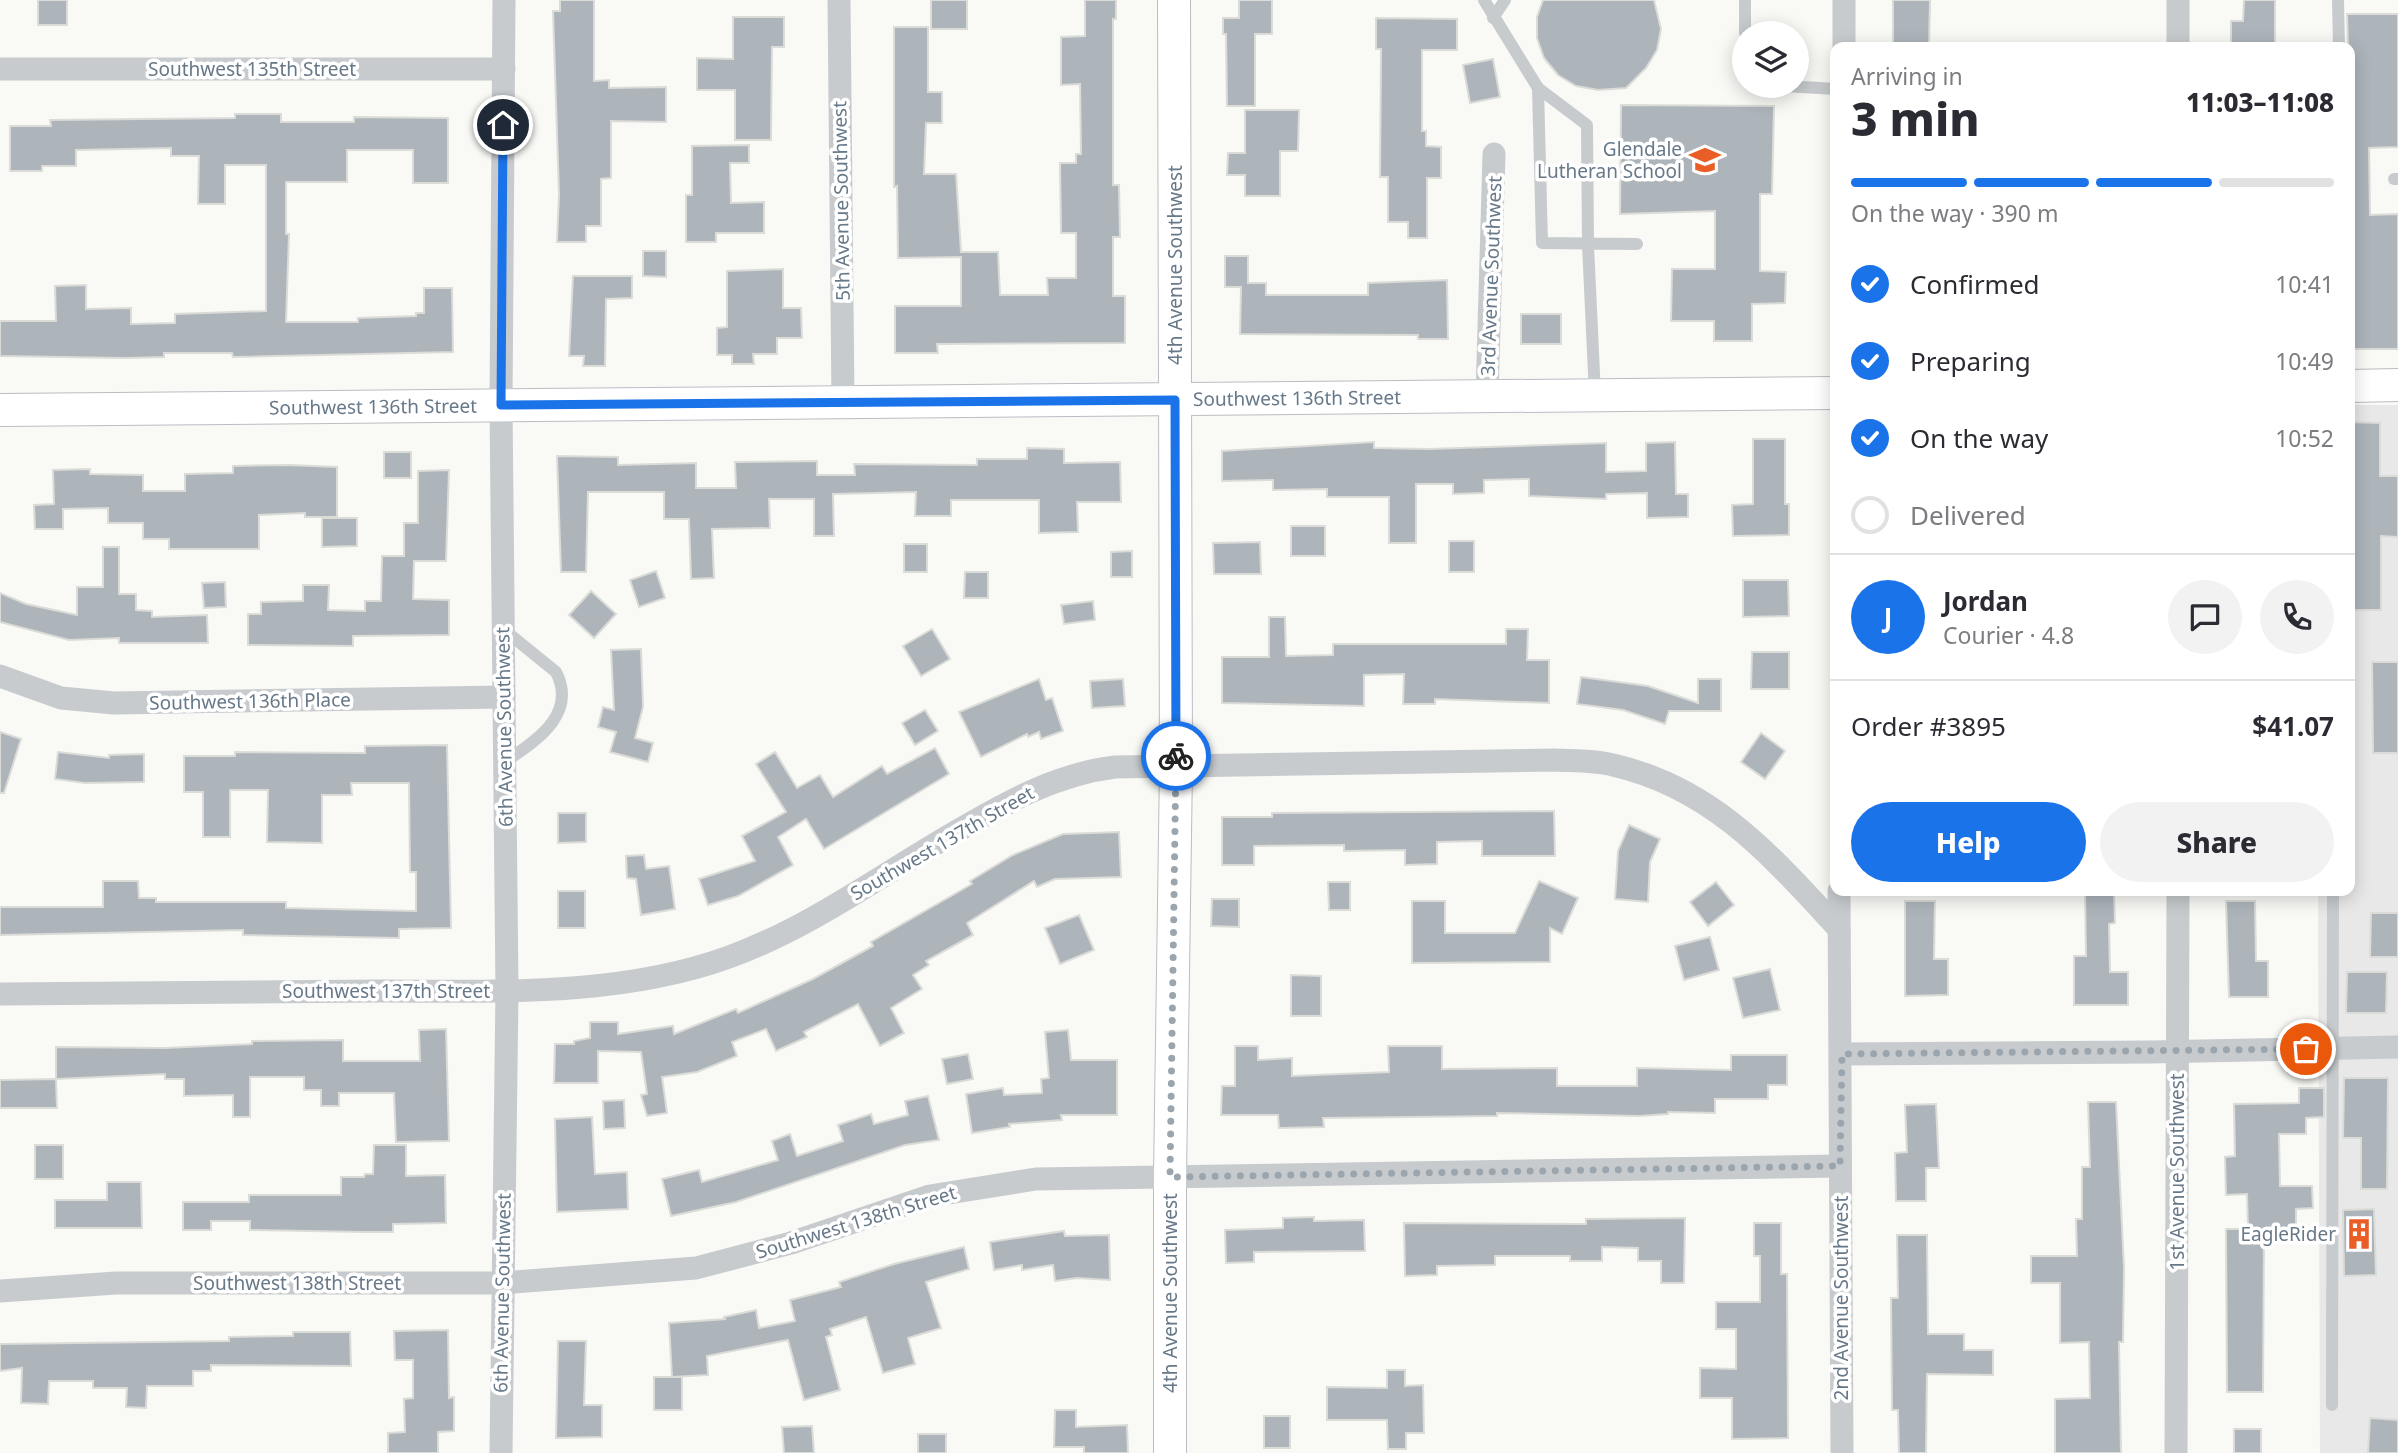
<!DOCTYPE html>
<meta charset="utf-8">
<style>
:root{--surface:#fff;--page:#f2f2f3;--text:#2b2b33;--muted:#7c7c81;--line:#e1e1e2;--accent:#1a73e8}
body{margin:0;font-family:"Noto Sans",sans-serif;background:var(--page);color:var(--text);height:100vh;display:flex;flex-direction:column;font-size:26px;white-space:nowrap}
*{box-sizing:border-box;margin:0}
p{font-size:23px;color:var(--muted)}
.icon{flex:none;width:38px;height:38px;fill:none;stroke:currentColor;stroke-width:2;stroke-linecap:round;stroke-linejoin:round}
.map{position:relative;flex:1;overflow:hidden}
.drawer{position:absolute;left:1830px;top:42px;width:525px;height:854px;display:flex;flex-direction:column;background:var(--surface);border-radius:14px;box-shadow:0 4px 18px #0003}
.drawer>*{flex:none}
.buttons{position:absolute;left:1732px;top:21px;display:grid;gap:14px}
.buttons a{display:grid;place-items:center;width:77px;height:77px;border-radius:50%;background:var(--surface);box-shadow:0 4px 18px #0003;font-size:35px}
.pin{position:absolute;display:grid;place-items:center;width:60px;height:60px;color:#fff;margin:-30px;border:4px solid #fff;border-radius:50%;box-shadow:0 2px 7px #0007}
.courier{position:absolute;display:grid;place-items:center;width:70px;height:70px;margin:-35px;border:5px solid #1a73e8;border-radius:50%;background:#fff;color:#222;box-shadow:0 2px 9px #0007}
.headline em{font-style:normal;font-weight:800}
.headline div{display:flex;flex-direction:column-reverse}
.headline{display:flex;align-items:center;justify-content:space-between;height:119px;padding:0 21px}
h1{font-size:46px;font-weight:800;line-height:52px}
.bar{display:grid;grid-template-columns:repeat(4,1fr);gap:10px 7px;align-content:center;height:84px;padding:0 21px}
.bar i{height:9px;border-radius:5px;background:var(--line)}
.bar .current{background:var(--accent)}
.bar p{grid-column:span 4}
.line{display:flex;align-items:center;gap:18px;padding:0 21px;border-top:2px solid var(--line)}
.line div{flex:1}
.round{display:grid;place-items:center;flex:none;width:74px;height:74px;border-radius:37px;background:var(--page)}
ol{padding:0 21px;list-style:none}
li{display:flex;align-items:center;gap:21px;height:77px}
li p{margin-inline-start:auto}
li .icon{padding:7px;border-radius:50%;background:var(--accent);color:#fff;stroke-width:4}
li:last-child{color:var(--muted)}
li i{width:38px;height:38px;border:4px solid var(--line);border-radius:50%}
.primary-button{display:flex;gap:14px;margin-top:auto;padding:14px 21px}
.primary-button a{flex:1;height:80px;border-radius:42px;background:var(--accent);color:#fff;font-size:28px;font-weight:800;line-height:80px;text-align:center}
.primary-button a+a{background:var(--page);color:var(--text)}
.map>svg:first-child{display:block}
.built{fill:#e7e8e7}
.building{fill:#adb5bb;stroke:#dbdbd8;stroke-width:2}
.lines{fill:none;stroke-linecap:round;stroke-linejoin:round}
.secondary-casing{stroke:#b9bec3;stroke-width:34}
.lane{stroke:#c7cbce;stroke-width:12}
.street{stroke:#c7cbce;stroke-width:23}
.secondary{stroke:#fff;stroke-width:32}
.done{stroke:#9aa5ae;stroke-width:7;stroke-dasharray:0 12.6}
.route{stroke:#1a73e8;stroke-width:9}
.labels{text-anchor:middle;stroke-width:7;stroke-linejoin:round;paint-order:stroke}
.street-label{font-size:19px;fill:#677888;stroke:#fff}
.poi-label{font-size:19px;fill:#677888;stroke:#fff;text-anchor:end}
</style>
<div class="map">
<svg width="2398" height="1453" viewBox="0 0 2398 1453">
<rect width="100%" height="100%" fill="#f9f9f6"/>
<path class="built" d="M2350 405H2398V1453H2320L2318 891H2350Z"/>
<g class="building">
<rect x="38" y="0" width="29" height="25"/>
<path d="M560 0H594V81L609 80V88L666 87V122L611 121V178L601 179V226H586V242H557L559 194 553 11H560Z"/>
<rect x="931" y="0" width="36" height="29"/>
<path d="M1085 0H1116V19H1113V185H1119L1120 237H1113V296H1125V343L937 344 938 353H895V306H961V257L898 258 897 186 894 187V27H928V92H942V123H926L924 174H956L961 252H998L1000 295H1048L1047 278H1076V233H1061L1060 163H1076V154H1081L1080 84 1061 85V37L1085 36Z"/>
<path d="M1239 0H1272V34H1255V106H1227L1226 34H1223V18H1239Z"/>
<path d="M1543 0H1654L1661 29 1657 50 1646 68 1626 88 1598 90 1576 86 1558 75 1544 58 1537 38V17Z"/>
<path d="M1893 0H1930L1929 47H1893Z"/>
<path d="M2244 0H2275V47H2231V21H2243Z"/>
<path d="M2347 14H2398V147L2369 148 2370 215 2398 214V349H2350V47H2348Z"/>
<path d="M733 17H784V47H772L771 140H735V90H697V58L733 59Z"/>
<path d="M1376 18 1457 19V50H1422V131H1426V146L1441 147V178H1427V238H1408V222H1388V177H1380L1381 49H1376Z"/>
<path d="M1493 59 1500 97 1470 103 1463 65Z"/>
<path d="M1621 105 1774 106 1772 194H1760V271L1786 272 1785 303 1752 304V341H1714V321H1671L1672 269H1715V211L1620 214Z"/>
<path d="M1245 110H1299L1298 151H1280V196H1245V175H1227L1228 153H1245Z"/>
<path d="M235 114H281V122H354V117L448 118V183H413V150H347V182H286V234H289L286 322H358V318L416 316V313H424V288H452L453 352 233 357 232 353H164V357L125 358 0 356V321H56L55 286 86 285V309L131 308V324L175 323V314L266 311V165H225V204H198L199 156H171V148L76 150V166H42V171H10V126H51L50 120 235 118Z"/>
<path d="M749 145V163H730L731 203 764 202V233H716V242H686V195H692V146Z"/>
<path d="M643 251H666V277L643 276Z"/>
<path d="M1225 256H1248V283H1266V295H1368V283L1447 280 1448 339H1418V335L1240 334 1241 287H1225Z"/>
<path d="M783 269V308H801L802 338H777V354H753L754 364H732V355H717V328L727 327V271Z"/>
<path d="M573 276H632V298L606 299 605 366H583L584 356H569Z"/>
<rect x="1521" y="314" width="40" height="30"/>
<path d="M2350 422 2380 423V476H2398V537L2381 536V610H2350Z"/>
<path d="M1753 439H1785V504H1789V535L1733 536 1732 505 1753 504Z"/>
<path d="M1374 442V448L1429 449 1606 443V472L1646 471V443L1675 442 1676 494H1688V517L1647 518V493L1606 494V499L1529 496V479L1484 480V493L1453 494V484H1416V543H1389V497H1327V489L1273 490V480L1222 481V451Z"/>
<path d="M1027 448 1064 449V463L1120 462 1121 502H1077L1078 532 1039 533V500H951V516H915L916 492 833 494 834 536H814V499H769L770 528 712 529 714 578 691 579 689 519H664V492H588L586 572H561L557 456 618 457V465L696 463V488H736L735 462 817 461V475H855L854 464 977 465V459H1027Z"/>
<rect x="384" y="452" width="27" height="26"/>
<path d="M288 465 337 467V517H305V513L259 515V549H169V539H143V523H108V508L63 509V529H35L34 505 54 504 53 470 90 469V474L143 475V491H185V474L233 473V466Z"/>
<path d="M449 470 446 561H414L413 599 449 600V635L353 636V646L248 645V614H261V602L303 601V585H329L328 610 365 611V601H381L382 556H404V523H418V471Z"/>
<path d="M322 518H357V546L322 547Z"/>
<rect x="1291" y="526" width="34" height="30"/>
<rect x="1449" y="541" width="25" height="31"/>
<path d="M1260 542 1261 574H1214L1213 543Z"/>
<rect x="904" y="544" width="23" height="28"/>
<path d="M103 547H119V594H136V610L152 611V617L207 615 208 643H119V638L69 640 0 622V593L26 604 77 615V587H103Z"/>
<path d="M1132 551V577H1111V552Z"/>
<path d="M656 571 665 598 639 607 630 580Z"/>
<path d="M965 572H988V598H964Z"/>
<path d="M1743 580H1788L1789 616 1743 617Z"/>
<path d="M225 582 226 607 204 608 202 583Z"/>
<path d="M591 591 616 614 594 638 569 615Z"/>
<path d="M1093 601 1095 620 1064 624 1061 605Z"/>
<path d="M1269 617H1285L1286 656 1333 655V644H1506V629H1528L1527 660H1549V703L1435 699V704H1403L1404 674 1364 675V706L1222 703V657H1269Z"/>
<path d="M932 629 950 659 921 676 903 646Z"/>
<path d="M641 649 643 707 635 738 653 743 648 762 610 752 616 732 598 727 603 707 614 710 611 650Z"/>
<path d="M1752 652H1789V689H1751Z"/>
<path d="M2372 662H2398V753H2373Z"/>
<path d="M1581 677 1648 686 1698 703V679H1721V711H1669L1665 724 1623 710 1577 704Z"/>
<path d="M1039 679 1046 700 1052 698 1063 731 1041 739 1039 732 1028 737 1027 734 981 757 959 712Z"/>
<path d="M1123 679 1125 706 1092 708 1090 681Z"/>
<path d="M925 710 938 731 915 745 902 723Z"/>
<path d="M0 732 21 739 4 793H0Z"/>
<path d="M1761 733 1785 751 1765 779 1741 762Z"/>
<path d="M447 745 451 928 399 929V938L243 935V930L0 935V907H103V881H138L139 898H156V902H286V908L416 911V872H410L409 783H351L352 795H322V843L267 842 268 790H230V837H203V792H184V756H235V752L365 753V746Z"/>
<path d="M935 748 949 774 824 849 806 819 778 837 793 865 738 896 708 905 699 879 755 861 742 836 786 812 756 764 775 752 797 788 820 775 833 797 882 766 887 774Z"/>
<path d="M58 752 109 758V755L144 754V782L85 783 55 779Z"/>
<path d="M1554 811 1555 856H1482V841L1437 842V864L1405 865V850L1344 851V845L1254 846V865H1222V817H1272V813Z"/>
<path d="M558 813H586V842L558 843Z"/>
<path d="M1629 825 1660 839 1650 862 1648 902 1615 899 1618 851Z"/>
<path d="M1119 832 1121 877 1055 879 1037 887 1034 881 967 923 973 935 926 961 929 965 913 975 922 989 891 1008 904 1033 880 1046 858 1004 804 1032 807 1037 776 1051 766 1029 732 1042 737 1056 697 1072 662 1077 667 1113 647 1116 641 1095 647 1094 641 1052 598 1051V1083H554L555 1044H574V1041L590 1038V1022H618V1034L673 1026 674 1034 736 1009 738 1013 813 979 873 946 871 942 972 884 970 881 1013 855 1063 834Z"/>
<path d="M644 855 646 869 669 866 675 909 641 915 636 879 627 878 626 856Z"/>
<path d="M1539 881 1578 898 1562 934 1550 928V962L1412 963V901H1445V933H1515Z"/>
<path d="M1328 882H1350V910H1329Z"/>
<path d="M1716 882 1734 905 1708 926 1690 902Z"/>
<rect x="558" y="891" width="27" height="37"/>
<path d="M2085 891H2114L2115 923 2109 924 2110 972H2128V1005H2074V956H2086Z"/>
<path d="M1212 899H1239V927L1211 926Z"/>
<path d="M1905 901H1935L1934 959H1948V995L1905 996Z"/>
<path d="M2226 901H2255L2256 961H2268V997H2229Z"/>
<path d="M2371 913H2398V957H2370Z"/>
<path d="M1079 915 1094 950 1060 964 1045 928Z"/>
<path d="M1710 937 1719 970 1684 980 1675 946Z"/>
<path d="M1770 969 1780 1010 1743 1018 1733 978Z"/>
<path d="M2347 972H2387L2386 1013H2346Z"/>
<path d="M1291 975 1321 976V1016H1291Z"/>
<path d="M446 1029 449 1141 396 1142 394 1093H339V1106H321V1090H304V1077H250V1117H233V1095L184 1096V1079H165V1074L56 1079V1047L164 1048 252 1044V1041L343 1040V1061H420L419 1030Z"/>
<path d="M1068 1030 1071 1060H1117V1115H1061L1062 1120 1009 1124 1010 1127 972 1133 966 1094 1003 1088 1004 1095 1042 1093 1041 1079 1049 1078 1045 1032Z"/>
<path d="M1235 1046H1258V1060L1292 1058V1076L1389 1072 1388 1046H1442V1069L1557 1068V1086H1637V1068L1731 1070V1055H1787V1085H1768V1099H1715V1113L1668 1112V1114L1639 1116 1497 1113V1116L1323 1118 1324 1127 1279 1128 1278 1115H1221L1222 1086H1235Z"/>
<path d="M968 1054 973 1079 947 1084 942 1059Z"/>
<path d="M2344 1078H2388L2387 1189H2361V1138H2343Z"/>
<path d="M56 1079 57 1108H0V1080Z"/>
<path d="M2299 1088H2324V1117L2306 1118V1134H2279L2280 1186H2312L2313 1208 2296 1209V1234L2264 1235 2263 1392H2227L2226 1229H2248L2247 1194 2226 1195 2225 1157 2235 1156 2234 1104 2299 1103Z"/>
<path d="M928 1096 939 1140 905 1145 736 1202 671 1216 662 1179 699 1170 702 1182 778 1160 772 1141 790 1134 797 1156 843 1141 838 1125 871 1114 874 1124 908 1115 905 1101Z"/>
<path d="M624 1100 625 1128 604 1129 603 1101Z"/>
<path d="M2088 1102H2116L2124 1268 2123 1342H2119L2121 1453H2055V1399L2090 1398 2089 1342 2060 1343V1283H2031V1256H2077L2076 1219H2082V1167H2090Z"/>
<path d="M1936 1104 1939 1168H1926V1201H1896L1895 1153 1907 1152 1905 1105Z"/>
<path d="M592 1117 595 1174 627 1172 628 1209 557 1212 555 1119Z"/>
<rect x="35" y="1145" width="28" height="34"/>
<path d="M374 1145H406V1176L445 1175 446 1223 393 1224V1232H364L250 1230V1221H211V1230H183V1202H249V1195H341V1177H364L365 1174H373Z"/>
<path d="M107 1182H141L142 1228H55V1200H107Z"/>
<path d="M2374 1209 2376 1275 2344 1276 2343 1210Z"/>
<path d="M1314 1217V1221L1364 1220 1365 1251 1254 1252V1262L1226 1263 1225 1230 1283 1228V1218Z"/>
<path d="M1685 1218 1684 1283H1661V1261H1638V1248L1602 1247V1261H1570V1256H1495V1265L1437 1266V1275L1405 1276 1404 1223 1586 1224V1219Z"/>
<path d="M1754 1223H1781V1274H1787L1788 1438 1732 1439V1398H1700V1368L1736 1369V1329H1716V1302H1760V1256H1754Z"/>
<path d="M1064 1231 1065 1236 1109 1235 1110 1280 1077 1278 1055 1281 1053 1265 1022 1270V1265L994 1270 990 1242Z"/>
<path d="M1897 1235H1927L1928 1334H1964V1350H1993V1375L1927 1374 1926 1453H1899L1898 1410H1892L1891 1298H1898Z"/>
<path d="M964 1247 969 1269 926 1282 941 1328 908 1338 915 1364 883 1373 866 1317 830 1329 832 1335 826 1337 840 1390 804 1400 788 1340 707 1356 708 1375 672 1377 669 1323 725 1319 724 1317 756 1310 759 1328 795 1321 790 1300 841 1287 839 1282 894 1264Z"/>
<path d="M448 1330 449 1398 454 1397V1431L438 1432V1453H388V1433L405 1432 404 1399 413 1398V1360H395L394 1331Z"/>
<path d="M293 1332H350L351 1366 211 1365V1371H193V1386H147L146 1408 126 1407 127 1388H93V1381H49L48 1404 21 1403 22 1368 0 1371V1344L229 1341V1337L293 1336Z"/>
<path d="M558 1341H586L584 1405H602V1437L556 1438Z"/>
<path d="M1387 1370H1405V1386L1423 1385 1424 1433H1406V1449H1388L1387 1420H1327V1387L1387 1388Z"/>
<rect x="654" y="1377" width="28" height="33"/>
<path d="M1055 1410H1076V1427L1127 1425 1128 1453H1084V1447H1054Z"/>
<rect x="1264" y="1416" width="26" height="32"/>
<path d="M2370 1418 2398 1420V1453H2368Z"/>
<path d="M812 1426 814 1453H784L782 1427Z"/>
<rect x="2234" y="1429" width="27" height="24"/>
<rect x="918" y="1434" width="28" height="19"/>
</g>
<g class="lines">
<defs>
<g id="secondary">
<path d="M2350 386 2398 385"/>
<path id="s1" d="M0 410 1836 393"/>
<path d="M1170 1453V1177L1176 767 1174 0"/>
</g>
</defs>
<use href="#secondary" class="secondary-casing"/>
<g class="lane">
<path d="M1484 0 1538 88"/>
<path d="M2338 0 2339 47"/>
<path d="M1493 18 1505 0"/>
<path d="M1745 33V0"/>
<path d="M1784 86 1836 89"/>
<path d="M2394 179H2398"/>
<path d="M1595 395 1588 245 1587 125 1538 88 1542 243 1637 244"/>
<path d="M503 629 556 672C578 715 535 741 505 762"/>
<path d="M2332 1405 2333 891"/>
</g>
<g class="street">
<path d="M839 0 843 403"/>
<path d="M2178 0V47"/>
<path d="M1844 47V0"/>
<path d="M0 69H504"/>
<path d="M1487 397 1494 154"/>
<path d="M0 676 61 698 114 703 504 697"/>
<path d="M1839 891 1842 1453"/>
<path d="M0 994C127 993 254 992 381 991 495 991 619 997 729 957 810 928 884 873 959 830 1009 801 1057 774 1115 767L1554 760C1573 761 1594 760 1613 765 1714 788 1772 857 1839 929"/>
<path d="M1842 1054 2151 1052 2398 1047"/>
<path d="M0 1291 116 1283H502L696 1268 791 1243 930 1196 1036 1179 1840 1166"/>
<path d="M501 1453 507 991 501 405 504 0"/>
<path d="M2176 1453 2178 891"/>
</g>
<use href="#secondary" class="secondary"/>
</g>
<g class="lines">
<path class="done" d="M1176 756 1170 1177 1840 1166 1842 1054 2306 1049"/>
<path class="route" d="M503 125 501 405 1175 400 1176 756"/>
</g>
<defs>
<symbol id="school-bare" viewBox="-9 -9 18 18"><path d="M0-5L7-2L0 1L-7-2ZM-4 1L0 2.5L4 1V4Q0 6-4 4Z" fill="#e95e26" stroke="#fff" stroke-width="2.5" paint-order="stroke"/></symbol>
<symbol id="building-bare" viewBox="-9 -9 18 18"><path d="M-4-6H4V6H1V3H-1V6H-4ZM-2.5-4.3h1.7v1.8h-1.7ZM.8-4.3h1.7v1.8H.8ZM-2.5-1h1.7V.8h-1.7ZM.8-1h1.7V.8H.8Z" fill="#e95e26" stroke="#fff" stroke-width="2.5" paint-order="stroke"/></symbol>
</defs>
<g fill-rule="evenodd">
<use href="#school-bare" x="1683" y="138" width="44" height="44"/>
<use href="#building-bare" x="2337" y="1212" width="44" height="44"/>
</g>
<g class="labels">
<g class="street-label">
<text x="252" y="76">Southwest 135th Street</text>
<text transform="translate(841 201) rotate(-91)" y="7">5th Avenue Southwest</text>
<text transform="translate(1175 265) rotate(-90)" y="7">4th Avenue Southwest</text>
<text transform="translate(1491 276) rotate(-88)" y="7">3rd Avenue Southwest</text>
<text dy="7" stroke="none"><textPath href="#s1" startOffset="1297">Southwest 136th Street</textPath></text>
<text dy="7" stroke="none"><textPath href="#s1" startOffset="373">Southwest 136th Street</textPath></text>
<text transform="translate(250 701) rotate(-1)" y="7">Southwest 136th Place</text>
<text transform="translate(504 727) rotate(-91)" y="7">6th Avenue Southwest</text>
<text transform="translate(942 843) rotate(-30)" y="7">Southwest 137th Street</text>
<text x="386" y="998">Southwest 137th Street</text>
<text transform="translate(2177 1172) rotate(-90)" y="7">1st Avenue Southwest</text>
<text transform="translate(856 1222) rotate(-17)" y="7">Southwest 138th Street</text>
<text x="297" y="1290">Southwest 138th Street</text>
<text transform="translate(502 1293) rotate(-89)" y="7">6th Avenue Southwest</text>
<text transform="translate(1170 1293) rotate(-90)" y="7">4th Avenue Southwest</text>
<text transform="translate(1841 1298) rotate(-90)" y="7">2nd Avenue Southwest</text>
</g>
<g class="poi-label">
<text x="1682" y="156">Glendale<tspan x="1682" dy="22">Lutheran School</tspan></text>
<text x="2336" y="1241">EagleRider</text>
</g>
</g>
</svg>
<div class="buttons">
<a><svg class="icon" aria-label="layers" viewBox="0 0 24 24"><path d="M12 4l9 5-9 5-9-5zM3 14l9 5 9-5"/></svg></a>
</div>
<div class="pin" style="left:2306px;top:1049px;background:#ea580c"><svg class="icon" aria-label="bag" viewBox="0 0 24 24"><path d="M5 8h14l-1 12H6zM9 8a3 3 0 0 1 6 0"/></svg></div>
<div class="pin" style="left:503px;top:125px;background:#1f2937"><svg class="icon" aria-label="home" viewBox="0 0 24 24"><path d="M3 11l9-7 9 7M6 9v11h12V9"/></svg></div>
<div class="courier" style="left:1176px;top:756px"><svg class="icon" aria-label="bike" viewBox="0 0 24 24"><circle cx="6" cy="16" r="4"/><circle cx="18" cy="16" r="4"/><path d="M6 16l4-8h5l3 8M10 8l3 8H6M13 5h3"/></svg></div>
<section class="drawer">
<div class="headline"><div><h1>3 min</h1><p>Arriving in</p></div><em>11:03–11:08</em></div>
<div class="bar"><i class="current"></i><i class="current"></i><i class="current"></i><i></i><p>On the way · 390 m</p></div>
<ol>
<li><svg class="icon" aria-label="check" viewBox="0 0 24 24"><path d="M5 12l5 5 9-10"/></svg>Confirmed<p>10:41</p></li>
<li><svg class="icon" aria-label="check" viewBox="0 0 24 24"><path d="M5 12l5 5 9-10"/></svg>Preparing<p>10:49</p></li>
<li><svg class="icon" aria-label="check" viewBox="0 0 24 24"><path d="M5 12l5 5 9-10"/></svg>On the way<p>10:52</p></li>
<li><i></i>Delivered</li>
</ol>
<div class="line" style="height:126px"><b class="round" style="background:var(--accent);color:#fff">J</b><div><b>Jordan</b><p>Courier · 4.8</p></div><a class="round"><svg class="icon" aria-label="chat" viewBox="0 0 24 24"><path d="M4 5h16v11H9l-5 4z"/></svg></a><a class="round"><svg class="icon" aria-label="phone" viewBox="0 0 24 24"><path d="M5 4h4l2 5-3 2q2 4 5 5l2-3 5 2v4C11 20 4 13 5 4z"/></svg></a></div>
<div class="line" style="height:91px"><div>Order #3895</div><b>$41.07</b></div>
<div class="primary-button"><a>Help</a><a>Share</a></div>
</section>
</div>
